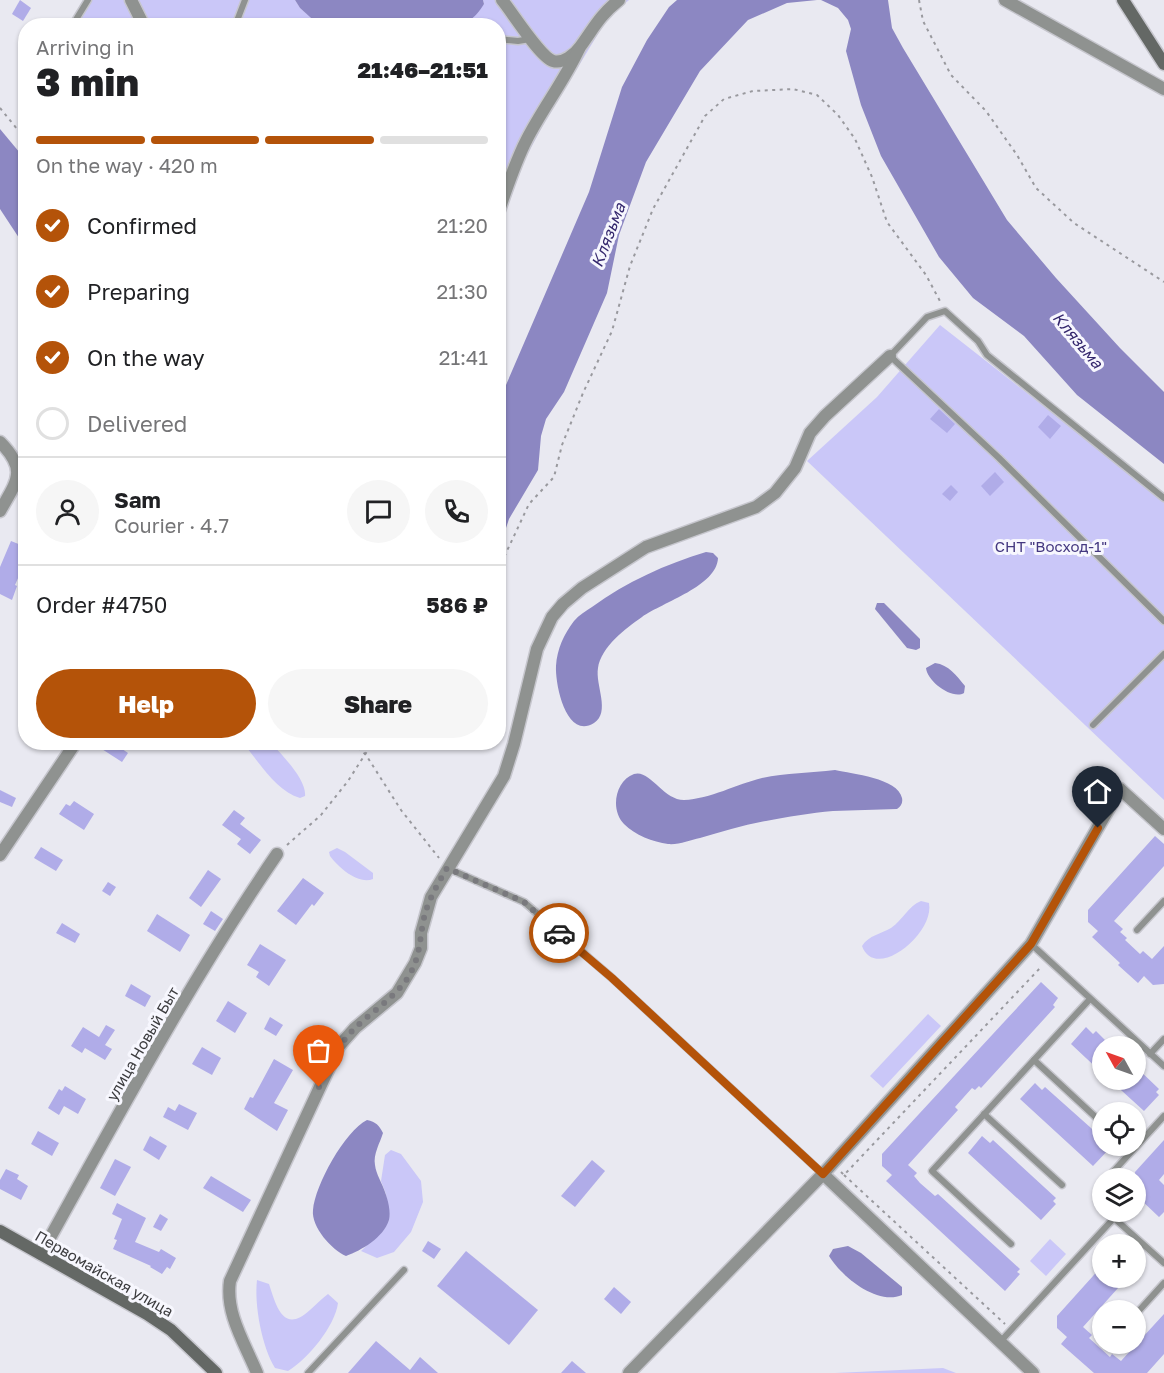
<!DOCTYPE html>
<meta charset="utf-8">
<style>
:root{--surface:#fff;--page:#f6f6f6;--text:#202124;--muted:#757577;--line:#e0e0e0;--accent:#b45309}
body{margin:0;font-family:"Golos Text",sans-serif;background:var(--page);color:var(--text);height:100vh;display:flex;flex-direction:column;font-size:22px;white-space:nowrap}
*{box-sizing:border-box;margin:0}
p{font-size:20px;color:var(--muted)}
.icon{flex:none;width:33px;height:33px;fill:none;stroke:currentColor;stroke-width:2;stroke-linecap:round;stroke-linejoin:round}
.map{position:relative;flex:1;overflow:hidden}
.sheet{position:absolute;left:18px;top:18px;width:488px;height:732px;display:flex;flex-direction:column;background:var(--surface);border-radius:24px;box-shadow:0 2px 4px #0004}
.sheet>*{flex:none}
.needle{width:39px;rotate:310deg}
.controls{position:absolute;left:1092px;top:1036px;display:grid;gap:12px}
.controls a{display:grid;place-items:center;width:54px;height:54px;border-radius:50%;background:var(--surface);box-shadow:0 2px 4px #0004;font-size:30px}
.pin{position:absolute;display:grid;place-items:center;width:51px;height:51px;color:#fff;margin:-62px -26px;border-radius:50% 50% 50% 0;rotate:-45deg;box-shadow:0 0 6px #0007}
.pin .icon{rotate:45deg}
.courier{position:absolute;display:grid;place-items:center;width:60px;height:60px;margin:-30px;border:4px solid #b45309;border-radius:50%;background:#fff;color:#222;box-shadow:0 2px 8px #0007}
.overview em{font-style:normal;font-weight:800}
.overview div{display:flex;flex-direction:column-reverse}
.overview{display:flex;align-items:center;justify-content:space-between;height:102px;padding:0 18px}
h1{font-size:39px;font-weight:800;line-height:45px}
.bar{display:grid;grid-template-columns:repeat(4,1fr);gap:9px 6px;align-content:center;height:72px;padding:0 18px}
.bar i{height:8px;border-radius:4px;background:var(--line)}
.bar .current{background:var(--accent)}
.bar p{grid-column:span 4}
.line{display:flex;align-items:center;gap:15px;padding:0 18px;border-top:2px solid var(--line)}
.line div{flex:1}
.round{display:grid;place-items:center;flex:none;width:63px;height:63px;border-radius:32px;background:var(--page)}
ol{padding:0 18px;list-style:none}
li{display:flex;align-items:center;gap:18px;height:66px}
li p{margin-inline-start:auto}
li .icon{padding:6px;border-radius:50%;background:var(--accent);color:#fff;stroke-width:4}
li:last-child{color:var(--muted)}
li i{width:33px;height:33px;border:3px solid var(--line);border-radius:50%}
.action{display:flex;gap:12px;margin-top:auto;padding:12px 18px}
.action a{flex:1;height:69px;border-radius:36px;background:var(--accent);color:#fff;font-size:24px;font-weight:800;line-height:69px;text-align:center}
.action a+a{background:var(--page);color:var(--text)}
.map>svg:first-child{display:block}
.green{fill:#cac7f8}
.water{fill:#8c87c2}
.building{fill:#b0ace8}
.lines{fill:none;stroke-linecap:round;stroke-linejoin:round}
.lane-casing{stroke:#c6c6cd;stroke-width:9}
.street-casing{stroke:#c6c6cd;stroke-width:15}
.secondary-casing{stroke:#c6c6cd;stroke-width:15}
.path{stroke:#99999e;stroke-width:2;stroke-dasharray:3 4.5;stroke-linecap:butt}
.lane{stroke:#8f9290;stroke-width:6}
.street{stroke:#8f9290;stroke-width:12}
.secondary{stroke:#646865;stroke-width:12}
.done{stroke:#79797d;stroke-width:6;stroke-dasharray:0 10.8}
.route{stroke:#b45309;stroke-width:8}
.labels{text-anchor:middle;stroke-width:6;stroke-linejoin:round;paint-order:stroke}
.park-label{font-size:15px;fill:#443880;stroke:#f7f7fe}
.street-label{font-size:15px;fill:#3c3c3f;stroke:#f7f7fe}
.water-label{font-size:16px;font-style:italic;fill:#34276d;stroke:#f7f7fe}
</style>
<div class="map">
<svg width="1164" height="1373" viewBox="0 0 1164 1373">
<rect width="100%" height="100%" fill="#e9e9f1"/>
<g class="green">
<path d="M83 0H295L300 8 320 25 68 26Z"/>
<path d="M483 0H629L607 19 543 125 525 159 498 233V26H457L465 24 484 4Z"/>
<path d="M940 325 1164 500V800L807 461 877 397Z"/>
<path d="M243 743H271C282 755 307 780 305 796L300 798C276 791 259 762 243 743Z"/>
<path d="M337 848 345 852 373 873V879C358 885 338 867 330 856L329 852Z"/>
<path d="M921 901 929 903C935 934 875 982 862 946 869 935 881 934 891 928 903 920 908 906 921 901Z"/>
<path d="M928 1014 941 1026 883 1088 870 1076Z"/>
<path d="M391 1150 401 1154 421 1181 423 1202 411 1232 394 1252 377 1258 361 1251 384 1229 389 1220 386 1194 381 1181 385 1155Z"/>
<path d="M1050 1239 1066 1254 1046 1276 1030 1261Z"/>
<path d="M257 1280 269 1284C276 1305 283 1335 310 1310 316 1305 321 1299 328 1294L338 1303C335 1326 308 1359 288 1371L275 1368C262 1347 254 1305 257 1280Z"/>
<path d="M943 1368 956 1373H835Z"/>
</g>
<g class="water">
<path d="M295 0H483L484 4C477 15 471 22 457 25L320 26 300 8Z"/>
<path d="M677 0H817L787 3 748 20 700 71 646 162 619 235 607 293 564 392 546 419 541 436 538 470 509 519 498 552V416L503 407V392L589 192 622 87 647 40 669 7Z"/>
<path d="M821 0H888L892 28 903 48 1007 220 1056 278 1120 348 1164 392V464L1077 395 1024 336 973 298 939 257 881 156 861 105 846 51 851 29 848 20 838 8Z"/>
<path d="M0 129 25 159V247L0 209Z"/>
<path d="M706 552 713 553 718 558C717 586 663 602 642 617 626 628 601 647 598 668 595 685 611 712 594 723 566 740 555 684 556 666 557 649 564 634 574 621 579 615 586 611 592 607 626 582 666 564 706 552Z"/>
<path d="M877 603H884L920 639V648L916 650 907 648 875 609Z"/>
<path d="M935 663C949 665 956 675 965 686L964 693C952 700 927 681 926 668Z"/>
<path d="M835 770C852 774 898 778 902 798 903 803 901 806 897 809 875 810 854 810 833 811 811 813 787 817 766 821 743 825 721 832 700 838 690 840 679 845 668 844 653 842 635 835 624 824 610 810 615 781 634 774 650 769 663 800 684 800 710 799 737 784 762 778 786 773 811 773 835 770Z"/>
<path d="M367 1120C376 1122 379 1125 383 1133 380 1143 373 1154 375 1165 376 1174 382 1183 385 1192 388 1200 391 1212 389 1220 383 1238 362 1250 346 1256 332 1250 311 1227 313 1210 315 1185 345 1131 367 1120Z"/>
<path d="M848 1246 861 1253 902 1287V1295C877 1306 841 1276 829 1256L833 1249Z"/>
</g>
<g class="building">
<path d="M20 0 31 8 23 21 12 14Z"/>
<path d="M939 409 955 424 947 433 930 419Z"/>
<path d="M1048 415 1061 426 1050 439 1038 427Z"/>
<path d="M995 472 1004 482 990 496 981 486Z"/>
<path d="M951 485 958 492 950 501 942 494Z"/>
<path d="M11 541 26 547V560L15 585 17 586 12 600 0 594V567Z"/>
<path d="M91 742H112L128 753 122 762Z"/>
<path d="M0 790 16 798 12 807 0 802Z"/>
<path d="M74 801 94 814 84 830 59 814 66 804 70 806Z"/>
<path d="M234 810 245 818 240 824 261 840 250 854 237 844 241 839 222 825Z"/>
<path d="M1155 836 1164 844V866L1114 921 1123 929 1120 932 1127 938 1125 940 1140 954 1143 951 1152 959 1164 946V984L1153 985 1144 976 1138 983 1118 965 1120 963 1092 937 1098 931 1088 922V910Z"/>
<path d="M41 847 63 860 56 871 34 858Z"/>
<path d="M208 870 221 879 201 907 189 898Z"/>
<path d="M303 878 324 893 314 906 312 904 296 925 277 911Z"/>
<path d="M108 882 116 887 110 896 102 891Z"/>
<path d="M211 911 223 919 215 931 203 924Z"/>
<path d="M157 914 190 935 180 952 147 931Z"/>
<path d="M62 923 80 934 75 943 56 933Z"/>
<path d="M260 944 286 960 269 986 256 977 259 972 247 965Z"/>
<path d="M1041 982 1058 998 1053 1005 1055 1007 981 1088 979 1086 975 1090 972 1088 955 1107 958 1110 908 1165 917 1173 914 1176 920 1183 935 1196 938 1194 1020 1269 1017 1272 1020 1274 1005 1291 886 1181 892 1175 882 1166V1154Z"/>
<path d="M131 984 151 996 145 1007 125 996Z"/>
<path d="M228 1001 247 1013 235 1033 216 1021Z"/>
<path d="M270 1017 283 1025 276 1036 264 1029Z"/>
<path d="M106 1025 115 1030 105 1045 112 1049 105 1060 85 1048 82 1053 71 1046 83 1027 99 1037Z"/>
<path d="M1086 1027 1093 1034 1096 1031 1105 1040 1102 1043V1073L1071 1044Z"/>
<path d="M202 1047 221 1058 212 1075 192 1064Z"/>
<path d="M274 1059 293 1070 274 1103 288 1110 277 1131 244 1109 250 1097 253 1098Z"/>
<path d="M1136 1067 1159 1089 1156 1092 1159 1095 1144 1111 1110 1080H1136Z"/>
<path d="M1035 1083 1042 1090 1045 1087 1091 1128 1102 1139V1146H1112L1093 1166 1020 1099Z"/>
<path d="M65 1086 86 1099 78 1114 64 1106 59 1115 48 1108 59 1089 62 1091Z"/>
<path d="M179 1104 197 1113 188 1130 163 1117 168 1107 175 1111Z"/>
<path d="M38 1131 59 1143 52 1156 31 1144Z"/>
<path d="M150 1136 167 1146 159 1160 143 1150Z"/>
<path d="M982 1136 990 1143 993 1140 1056 1198 1053 1201 1056 1204 1041 1220 968 1153Z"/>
<path d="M1164 1140V1174L1159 1180 1164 1185V1212L1159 1217 1140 1199 1145 1193 1136 1184 1135 1172Z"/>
<path d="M115 1159 131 1167 115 1196 100 1188Z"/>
<path d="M592 1160 605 1171 575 1207 561 1196Z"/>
<path d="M6 1169 19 1175 17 1179 28 1186 21 1200 0 1189V1180Z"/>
<path d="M211 1176 251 1200 243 1212 203 1188Z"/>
<path d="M117 1203 146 1218 135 1242 159 1252 161 1249 176 1258 170 1269 167 1267 162 1274 150 1267 151 1266 113 1249 117 1240 114 1239 122 1219 112 1214Z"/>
<path d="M160 1214 168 1219 161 1231 153 1227Z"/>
<path d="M428 1241 441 1249 434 1259 422 1251Z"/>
<path d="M466 1251 538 1310 509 1345 437 1286Z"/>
<path d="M1102 1266V1278H1127L1083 1327 1092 1335 1089 1338 1110 1357 1112 1354 1121 1361 1164 1314V1354L1147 1373H1094L1061 1344 1067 1337 1057 1328V1316Z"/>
<path d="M614 1287 631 1302 621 1314 604 1299Z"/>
<path d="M376 1341 410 1370 420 1357 438 1373H348Z"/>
<path d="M572 1361 586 1373H561Z"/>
</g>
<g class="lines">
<defs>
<g id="lane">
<path d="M72 26 88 0"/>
<path d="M235 26 245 0"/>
<path d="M498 39 518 41 530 39"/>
<path d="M1164 498 987 355 978 341 945 311 927 317 890 356 999 458 1164 621"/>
<path d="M1093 725 1164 654"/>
<path d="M447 868 524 902 612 978 823 1174"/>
<path d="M1137 930 1164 901"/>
<path d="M1031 944 1164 1066"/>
<path d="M1150 1054 1164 1039"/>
<path d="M1034 1060 1102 1123"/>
<path d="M984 1114 1062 1185"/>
<path d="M1111 1174 1164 1116"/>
<path d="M1011 1244 932 1171 1090 999"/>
<path d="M1136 1314 1164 1283"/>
<path d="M1000 1342 1114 1218 1164 1263"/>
<path d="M308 1373 404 1270"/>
</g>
<g id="street">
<path d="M131 0 144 26"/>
<path d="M502 0C512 12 540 57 553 61 563 64 575 54 580 47 594 28 599 16 619 0"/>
<path d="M1005 0 1164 89"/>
<path d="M498 213C507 188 515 162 527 139 543 108 564 81 579 49"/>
<path d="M0 442C28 470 17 481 0 511"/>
<path d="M0 855 76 742"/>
<path d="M823 1174 1033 1373"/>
<path d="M41 1254C116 1119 190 981 277 854"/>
<path d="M257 1373C245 1344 225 1313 230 1281L339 1046 355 1028 397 993 415 963 421 948V933L431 897 504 776 514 744 537 649 552 617 563 604 582 588 646 547 756 507 775 493 795 468 810 433 825 416 890 356"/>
<path d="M629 1373 823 1174 1031 944 1120 789 1164 829"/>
</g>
<g id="secondary">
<path d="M1123 0 1164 64"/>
<path d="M0 1231 147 1314 171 1330 216 1373"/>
</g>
</defs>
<use href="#lane" class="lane-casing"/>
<use href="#street" class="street-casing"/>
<use href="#secondary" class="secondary-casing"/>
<g class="path">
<path d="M919 0 923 21 951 75 986 111 1017 155 1036 188 1074 223 1164 282"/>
<path d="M0 108 26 140"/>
<path d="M498 570 529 504 554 477 562 445 583 393 612 331 630 266 653 209 705 116 724 99 753 91 793 89 817 95 838 115 855 139 872 177 887 222 926 275 941 303"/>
<path d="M353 742 366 755 401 810 439 858"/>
<path d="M287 845 321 815 348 781 373 742"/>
<path d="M841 1172 844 1175 1042 966"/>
<path d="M844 1175 1005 1324"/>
</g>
<use href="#lane" class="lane"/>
<use href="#street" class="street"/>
<use href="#secondary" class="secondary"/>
</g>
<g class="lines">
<path class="done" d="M319 1087C328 1066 337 1046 354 1029 371 1012 393 999 407 979 421 957 419 941 424 918 428 900 438 884 447 868L524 902 559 933"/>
<path class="route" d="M559 933 612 978 823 1174 1031 944 1098 828"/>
</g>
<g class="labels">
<g class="park-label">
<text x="1051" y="552">СНТ "Восход-1"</text>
</g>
<g class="street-label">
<text transform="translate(143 1044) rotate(-60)" y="5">улица Новый Быт</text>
<text transform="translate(104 1274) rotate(30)" y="5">Первомайская улица</text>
</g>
<g class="water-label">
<text transform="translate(608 235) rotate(-69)" y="6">Клязьма</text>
<text transform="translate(1078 340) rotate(50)" y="6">Клязьма</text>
</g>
</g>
</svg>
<div class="controls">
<a><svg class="needle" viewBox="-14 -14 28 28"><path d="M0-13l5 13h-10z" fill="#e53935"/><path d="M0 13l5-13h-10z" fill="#757577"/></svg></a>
<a><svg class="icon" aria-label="locate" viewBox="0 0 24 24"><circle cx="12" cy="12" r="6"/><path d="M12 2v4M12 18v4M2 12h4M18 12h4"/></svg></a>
<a><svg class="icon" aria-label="layers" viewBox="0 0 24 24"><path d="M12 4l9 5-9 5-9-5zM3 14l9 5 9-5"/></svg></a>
<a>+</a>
<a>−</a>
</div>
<div class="pin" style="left:319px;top:1087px;background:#ea580c"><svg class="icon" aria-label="bag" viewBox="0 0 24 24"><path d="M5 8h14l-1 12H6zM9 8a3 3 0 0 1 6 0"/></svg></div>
<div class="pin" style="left:1098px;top:828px;background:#1f2937"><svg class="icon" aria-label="home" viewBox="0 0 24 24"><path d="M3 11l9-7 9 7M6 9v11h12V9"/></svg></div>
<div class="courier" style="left:559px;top:933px"><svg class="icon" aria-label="car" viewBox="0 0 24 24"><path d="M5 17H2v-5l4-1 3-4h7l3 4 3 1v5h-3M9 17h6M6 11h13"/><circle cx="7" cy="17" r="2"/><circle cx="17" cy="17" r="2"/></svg></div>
<section class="sheet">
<div class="overview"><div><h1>3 min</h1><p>Arriving in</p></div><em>21:46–21:51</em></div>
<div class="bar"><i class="current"></i><i class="current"></i><i class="current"></i><i></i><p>On the way · 420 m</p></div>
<ol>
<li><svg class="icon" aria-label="check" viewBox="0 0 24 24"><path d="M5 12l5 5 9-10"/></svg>Confirmed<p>21:20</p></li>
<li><svg class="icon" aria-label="check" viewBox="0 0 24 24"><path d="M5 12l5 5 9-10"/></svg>Preparing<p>21:30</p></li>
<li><svg class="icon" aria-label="check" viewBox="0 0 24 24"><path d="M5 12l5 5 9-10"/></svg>On the way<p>21:41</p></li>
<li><i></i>Delivered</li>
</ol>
<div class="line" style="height:108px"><a class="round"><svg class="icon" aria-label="person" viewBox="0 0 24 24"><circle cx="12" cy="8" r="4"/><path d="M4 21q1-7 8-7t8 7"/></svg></a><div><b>Sam</b><p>Courier · 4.7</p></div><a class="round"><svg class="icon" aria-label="chat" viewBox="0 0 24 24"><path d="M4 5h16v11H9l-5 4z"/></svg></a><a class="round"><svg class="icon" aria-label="phone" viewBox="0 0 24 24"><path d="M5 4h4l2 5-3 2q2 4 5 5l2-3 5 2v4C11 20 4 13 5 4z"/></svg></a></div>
<div class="line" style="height:78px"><div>Order #4750</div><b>586 ₽</b></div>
<div class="action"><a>Help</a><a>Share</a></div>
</section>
</div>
